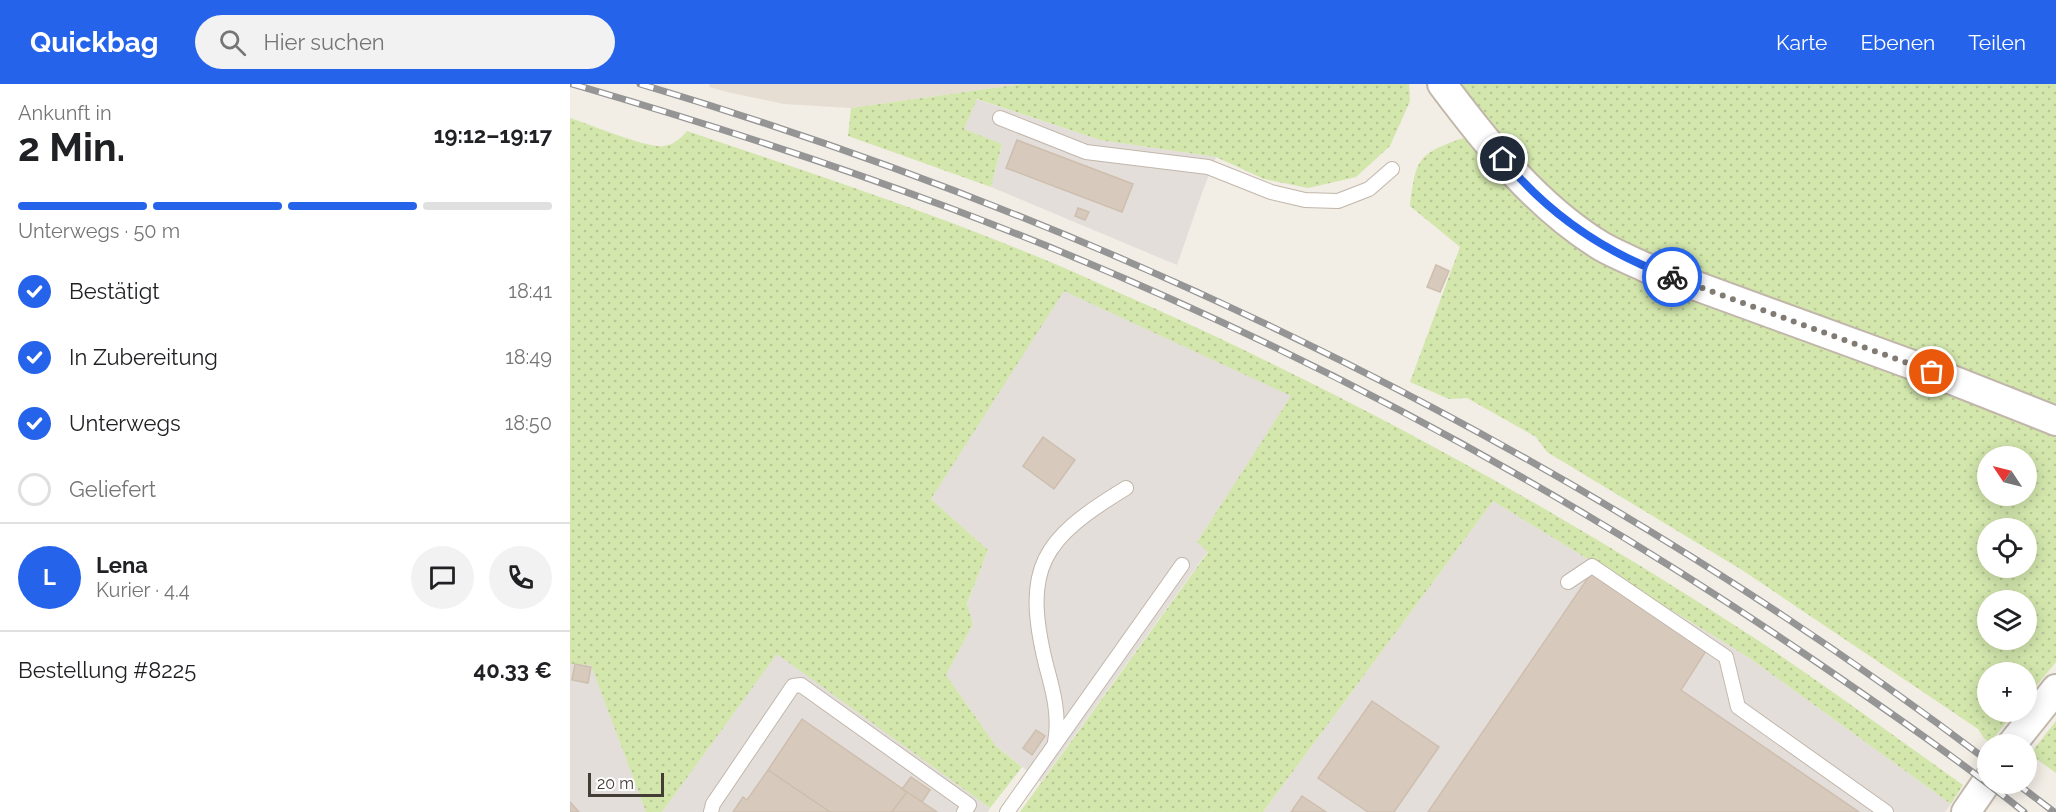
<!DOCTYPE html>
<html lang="de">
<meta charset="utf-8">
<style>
:root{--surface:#fff;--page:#f2f2f2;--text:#202124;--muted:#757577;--line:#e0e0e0;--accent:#2563eb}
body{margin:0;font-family:Raleway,sans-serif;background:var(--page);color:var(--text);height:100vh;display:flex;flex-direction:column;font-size:22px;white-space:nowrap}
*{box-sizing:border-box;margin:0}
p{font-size:20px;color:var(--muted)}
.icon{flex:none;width:33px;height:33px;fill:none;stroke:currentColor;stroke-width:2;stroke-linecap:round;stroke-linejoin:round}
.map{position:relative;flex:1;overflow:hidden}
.panel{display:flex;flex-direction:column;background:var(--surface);width:570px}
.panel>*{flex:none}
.needle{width:39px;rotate:305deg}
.buttons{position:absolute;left:1407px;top:362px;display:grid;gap:12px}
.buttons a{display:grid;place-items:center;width:60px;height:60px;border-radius:50%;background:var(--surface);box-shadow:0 3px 15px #0003;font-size:30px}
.scale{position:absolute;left:18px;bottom:15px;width:76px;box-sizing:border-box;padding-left:6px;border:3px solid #443d35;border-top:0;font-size:16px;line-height:21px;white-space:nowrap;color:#443d35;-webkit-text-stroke:4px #fff;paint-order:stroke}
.pin{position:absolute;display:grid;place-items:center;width:51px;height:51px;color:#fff;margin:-26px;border:3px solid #fff;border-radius:50%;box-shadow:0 2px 6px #0007}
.courier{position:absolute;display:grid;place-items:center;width:60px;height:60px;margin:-30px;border:4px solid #2563eb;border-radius:50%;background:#fff;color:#222;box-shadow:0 2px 8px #0007}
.overview em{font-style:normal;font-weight:700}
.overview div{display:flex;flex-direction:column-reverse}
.overview{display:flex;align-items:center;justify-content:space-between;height:102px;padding:0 18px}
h1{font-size:39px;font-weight:700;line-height:45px}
.bar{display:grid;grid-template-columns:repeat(4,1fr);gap:9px 6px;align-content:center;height:72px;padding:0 18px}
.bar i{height:8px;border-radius:4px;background:var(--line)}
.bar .current{background:var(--accent)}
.bar p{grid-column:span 4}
.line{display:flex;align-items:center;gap:15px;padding:0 18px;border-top:2px solid var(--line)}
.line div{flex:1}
.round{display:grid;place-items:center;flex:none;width:63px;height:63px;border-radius:32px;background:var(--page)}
ol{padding:0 18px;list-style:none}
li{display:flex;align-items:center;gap:18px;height:66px}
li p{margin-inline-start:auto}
li .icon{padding:6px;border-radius:50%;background:var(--accent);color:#fff;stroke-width:4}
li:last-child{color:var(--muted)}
li i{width:33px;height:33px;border:3px solid var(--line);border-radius:50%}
header{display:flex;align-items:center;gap:36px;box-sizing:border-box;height:84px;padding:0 30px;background:var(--accent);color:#fff}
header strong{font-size:28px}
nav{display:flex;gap:33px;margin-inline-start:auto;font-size:21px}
.search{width:420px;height:54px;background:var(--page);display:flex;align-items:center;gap:15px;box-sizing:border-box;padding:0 21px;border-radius:33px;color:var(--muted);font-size:22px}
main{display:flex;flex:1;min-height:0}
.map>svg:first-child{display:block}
.residential{fill:#e6ded3}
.industrial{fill:#e4deda}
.grass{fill:url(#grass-dots);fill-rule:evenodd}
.building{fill:#d7cabd;stroke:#cebeae;stroke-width:1.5}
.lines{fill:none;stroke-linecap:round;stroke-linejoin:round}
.service-casing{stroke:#c1b6aa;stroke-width:16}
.minor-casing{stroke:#c1b6aa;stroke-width:32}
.service{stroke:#fff;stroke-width:14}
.minor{stroke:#fff;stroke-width:28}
.rail-casing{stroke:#959595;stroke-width:7}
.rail{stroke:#fff;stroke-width:4.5;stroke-dasharray:14;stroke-linecap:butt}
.done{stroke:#817b73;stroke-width:6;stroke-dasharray:0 10.8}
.route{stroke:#2563eb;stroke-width:8}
</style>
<header>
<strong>Quickbag</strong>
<div class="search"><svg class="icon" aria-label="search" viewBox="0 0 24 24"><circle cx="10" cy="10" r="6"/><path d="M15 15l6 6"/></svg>Hier suchen</div>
<nav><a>Karte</a><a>Ebenen</a><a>Teilen</a></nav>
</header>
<main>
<section class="panel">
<div class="overview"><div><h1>2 Min.</h1><p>Ankunft in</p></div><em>19:12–19:17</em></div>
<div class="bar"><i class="current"></i><i class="current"></i><i class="current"></i><i></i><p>Unterwegs · 50 m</p></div>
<ol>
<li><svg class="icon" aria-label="check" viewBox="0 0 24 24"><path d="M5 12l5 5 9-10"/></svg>Bestätigt<p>18:41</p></li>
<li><svg class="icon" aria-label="check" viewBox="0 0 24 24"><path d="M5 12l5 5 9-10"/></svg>In Zubereitung<p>18:49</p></li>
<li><svg class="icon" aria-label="check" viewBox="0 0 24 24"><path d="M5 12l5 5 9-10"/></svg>Unterwegs<p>18:50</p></li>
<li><i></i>Geliefert</li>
</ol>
<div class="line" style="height:108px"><b class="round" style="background:var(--accent);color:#fff">L</b><div><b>Lena</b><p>Kurier · 4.4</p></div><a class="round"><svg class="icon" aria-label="chat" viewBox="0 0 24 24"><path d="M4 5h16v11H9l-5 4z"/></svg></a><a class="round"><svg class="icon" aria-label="phone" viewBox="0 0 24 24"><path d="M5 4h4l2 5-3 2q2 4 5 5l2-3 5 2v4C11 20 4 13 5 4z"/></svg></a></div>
<div class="line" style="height:78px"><div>Bestellung #8225</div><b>40.33 €</b></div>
</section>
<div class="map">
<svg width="1486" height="728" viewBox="0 0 1486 728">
<defs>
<pattern id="grass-dots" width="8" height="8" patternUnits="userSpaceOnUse" patternTransform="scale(1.5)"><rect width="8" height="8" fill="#d3e7ad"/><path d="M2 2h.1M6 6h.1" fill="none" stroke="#b6c795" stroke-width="1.8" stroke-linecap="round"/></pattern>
</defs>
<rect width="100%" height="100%" fill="#f2ede5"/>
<path class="residential" d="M140 0H451L281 24 214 20 157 8 139 3Z"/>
<g class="industrial">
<path d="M406 15 530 56 646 73 633 106 607 181 421 103 432 61 394 45Z"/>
<path d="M493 206 722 312 627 458 638 467 471 698 426 662 376 591 403 540 397 521 418 466 361 415Z"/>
<path d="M923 417 1178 573 1381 720 1375 728H693Z"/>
<path d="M207 569 420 724 418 728H92Z"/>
<path d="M0 580H21L76 728H0Z"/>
</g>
<g class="grass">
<path d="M451 0H839L840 17 820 62 786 93 738 104 694 95 646 73 530 56 407 15 394 45 432 60 421 103 278 52 281 24Z"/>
<path d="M886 0H1486V326L1091 181 987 121Z"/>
<path d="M0 34C19 40 78 65 94 62 104 61 111 54 117 47 238 88 360 128 478 177 512 191 544 207 577 221 788 316 992 428 1186 555 1256 602 1324 652 1393 701L1381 720 1178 573 923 417 693 728H450L638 468 627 458 721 312 494 207 361 415 418 466 397 520 403 540 376 591 426 662 452 683 420 724 207 570 92 728H76L21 581 0 580Z"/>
<path d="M893 54 918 70 992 145 1486 342V578L1457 613 1456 588H1418V627H1445L1420 659 1413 653 1408 645 1172 486 977 368 966 353 897 314 879 315 840 298 890 163 840 122C846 75 847 70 893 54ZM1418 372H1456V411H1418ZM1418 444H1456V483H1418ZM1418 516H1456V555H1418Z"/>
<path d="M1486 637V689L1460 670Z"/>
</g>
<g class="building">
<path d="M447 56 563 100 552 128 436 84Z"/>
<path d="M508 124 519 128 515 136 505 132Z"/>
<path d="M866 181 879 187 870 208 857 203Z"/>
<path d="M473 353 505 376 484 405 453 382Z"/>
<path d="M1022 488 1136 567 1111 606 1289 728H858Z"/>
<path d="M5 580 21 583 18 599 2 596Z"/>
<path d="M802 617 869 663 824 728H798L748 694Z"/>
<path d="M232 635 337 708 322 728H260L198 686Z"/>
<path d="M466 646 475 652 462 671 453 664Z"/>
<path d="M198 686 260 728H163L173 713 177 716Z"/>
<path d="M341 693 360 706 352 718 332 705Z"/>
<path d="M337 708 367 728H322Z"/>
<path d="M732 712 756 728H721Z"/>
<path d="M0 718 9 728H0Z"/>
</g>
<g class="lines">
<defs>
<g id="service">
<path d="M430 34 516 68 638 83 701 108 735 116 768 117 799 105 822 85"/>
<path d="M998 498 1022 482 1156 573 1168 623 1316 728"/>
<path d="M485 658C490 632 483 606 476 581 452 483 472 455 556 404"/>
<path d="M141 728 143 720 223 602 231 601 399 721 394 728"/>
<path d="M437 728 612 481"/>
</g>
<g id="minor">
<path d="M872 0C917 60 966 122 1031 162 1045 170 1062 177 1077 184L1362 288 1486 337"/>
<path d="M1442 660 1486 605"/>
<path d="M1396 728 1418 696"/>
</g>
</defs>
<use href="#service" class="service-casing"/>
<use href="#minor" class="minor-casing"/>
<use href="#service" class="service"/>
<use href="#minor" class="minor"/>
<defs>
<g id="rail">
<path d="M2 0C129 37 254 77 377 123 684 238 978 394 1248 579 1318 627 1388 675 1454 728"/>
<path d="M70 0C553 144 1015 372 1418 677"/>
<path d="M1446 699 1484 728"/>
</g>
</defs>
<use href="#rail" class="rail-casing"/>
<use href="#rail" class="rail"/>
</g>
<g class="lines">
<path class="done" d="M1102 193 1362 288"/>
<path class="route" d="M933 75C979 131 1035 169 1102 193"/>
</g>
</svg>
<div class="buttons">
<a><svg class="needle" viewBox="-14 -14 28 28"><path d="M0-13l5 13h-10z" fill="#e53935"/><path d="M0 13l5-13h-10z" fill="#757577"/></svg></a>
<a><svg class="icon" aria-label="locate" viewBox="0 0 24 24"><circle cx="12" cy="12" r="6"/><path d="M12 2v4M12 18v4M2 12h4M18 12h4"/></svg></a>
<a><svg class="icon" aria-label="layers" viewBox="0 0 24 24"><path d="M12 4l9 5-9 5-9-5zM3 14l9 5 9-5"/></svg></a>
<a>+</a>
<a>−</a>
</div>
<div class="scale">20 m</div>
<div class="pin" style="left:1362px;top:288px;background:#ea580c"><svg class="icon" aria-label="bag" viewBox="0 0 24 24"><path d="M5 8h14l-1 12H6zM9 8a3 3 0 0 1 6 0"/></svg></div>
<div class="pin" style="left:933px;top:75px;background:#1f2937"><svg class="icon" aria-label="home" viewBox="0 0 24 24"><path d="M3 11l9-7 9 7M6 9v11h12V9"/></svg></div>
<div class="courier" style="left:1102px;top:193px"><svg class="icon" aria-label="bike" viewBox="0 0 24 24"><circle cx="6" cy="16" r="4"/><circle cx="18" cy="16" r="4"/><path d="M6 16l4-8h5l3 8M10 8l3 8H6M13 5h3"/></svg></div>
</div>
</main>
